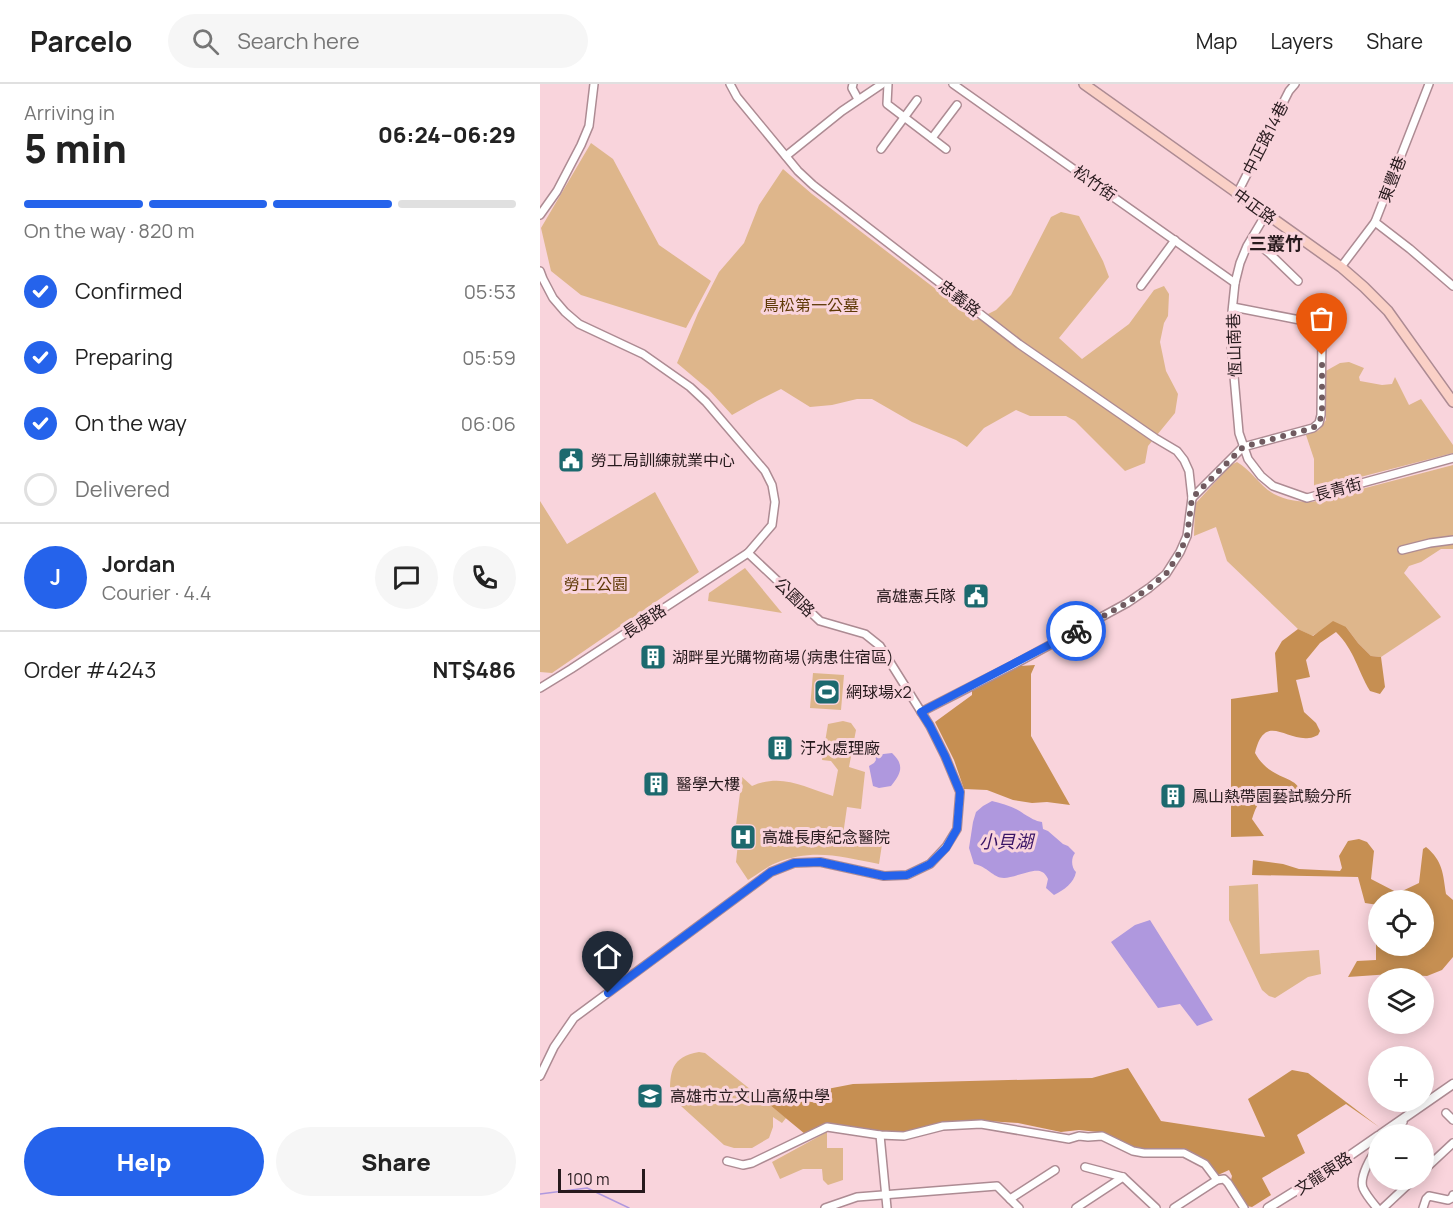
<!DOCTYPE html>
<meta charset="utf-8">
<style>
:root{--surface:#fff;--page:#f6f6f6;--text:#222;--muted:#767676;--line:#e0e0e0;--accent:#2563eb}
body{margin:0;font-family:Manrope,"Noto Sans TC",sans-serif;background:var(--page);color:var(--text);height:100vh;display:flex;flex-direction:column;font-size:22px;white-space:nowrap}
*{box-sizing:border-box;margin:0}
p{font-size:20px;color:var(--muted)}
.icon{flex:none;width:33px;height:33px;fill:none;stroke:currentColor;stroke-width:2;stroke-linecap:round;stroke-linejoin:round}
.map{position:relative;flex:1;overflow:hidden}
.sheet{display:flex;flex-direction:column;background:var(--surface);width:540px}
.sheet>*{flex:none}
.controls{position:absolute;left:828px;top:806px;display:grid;gap:12px}
.controls a{display:grid;place-items:center;width:66px;height:66px;border-radius:50%;background:var(--surface);box-shadow:0 3px 15px #0003;font-size:30px}
.scale{position:absolute;left:18px;bottom:15px;width:87px;box-sizing:border-box;padding-left:6px;border:3px solid #271a1d;border-top:0;font-size:16px;line-height:21px;white-space:nowrap;color:#271a1d;-webkit-text-stroke:4px #f9d4dc;paint-order:stroke}
.pin{position:absolute;display:grid;place-items:center;width:51px;height:51px;color:#fff;margin:-62px -26px;border-radius:50% 50% 50% 0;rotate:-45deg;box-shadow:0 0 6px #0007}
.pin .icon{rotate:45deg}
.courier{position:absolute;display:grid;place-items:center;width:60px;height:60px;margin:-30px;border:4px solid #2563eb;border-radius:50%;background:#fff;color:#222;box-shadow:0 2px 8px #0007}
.summary em{font-style:normal;font-weight:800}
.summary div{display:flex;flex-direction:column-reverse}
.summary{display:flex;align-items:center;justify-content:space-between;height:102px;padding:0 24px}
h1{font-size:39px;font-weight:800;line-height:45px}
.bar{display:grid;grid-template-columns:repeat(4,1fr);gap:9px 6px;align-content:center;height:72px;padding:0 24px}
.bar i{height:8px;border-radius:4px;background:var(--line)}
.bar .current{background:var(--accent)}
.bar p{grid-column:span 4}
.line{display:flex;align-items:center;gap:15px;padding:0 24px;border-top:2px solid var(--line)}
.line div{flex:1}
.round{display:grid;place-items:center;flex:none;width:63px;height:63px;border-radius:32px;background:var(--page)}
ol{padding:0 24px;list-style:none}
li{display:flex;align-items:center;gap:18px;height:66px}
li p{margin-inline-start:auto}
li .icon{padding:6px;border-radius:50%;background:var(--accent);color:#fff;stroke-width:4}
li:last-child{color:var(--muted)}
li i{width:33px;height:33px;border:3px solid var(--line);border-radius:50%}
.action{display:flex;gap:12px;margin-top:auto;padding:12px 24px}
.action a{flex:1;height:69px;border-radius:36px;background:var(--accent);color:#fff;font-size:24px;font-weight:800;line-height:69px;text-align:center}
.action a+a{background:var(--page);color:var(--text)}
header{display:flex;align-items:center;gap:36px;box-sizing:border-box;height:84px;padding:0 30px;background:var(--surface);border-bottom:2px solid var(--line)}
header strong{font-size:28px}
nav{display:flex;gap:33px;margin-inline-start:auto;font-size:21px}
.search{width:420px;height:54px;background:var(--page);display:flex;align-items:center;gap:15px;box-sizing:border-box;padding:0 21px;border-radius:33px;color:var(--muted);font-size:22px}
main{display:flex;flex:1;min-height:0}
.map>svg:first-child{display:block}
.green{fill:#deb68b}
.forest{fill:#c68f52}
.water{fill:#af98de}
.lines{fill:none;stroke-linecap:round;stroke-linejoin:round}
.stream{stroke:#af98de;stroke-width:1.5}
.minor-casing{stroke:#ad8b93;stroke-width:10}
.tertiary-casing{stroke:#ad8b93;stroke-width:11}
.secondary-casing{stroke:#ad8b93;stroke-width:12}
.minor{stroke:#fff;stroke-width:7}
.tertiary{stroke:#fff;stroke-width:8}
.secondary{stroke:#fad0c6;stroke-width:9}
.done{stroke:#705b60;stroke-width:6;stroke-dasharray:0 10.8}
.route{stroke:#2563eb;stroke-width:8}
.labels{text-anchor:middle;stroke-width:6;stroke-linejoin:round;paint-order:stroke}
.street-label{font-size:16px;fill:#271a1d;stroke:#f9d4dc}
.park-label{font-size:16px;fill:#5e3906;stroke:#f9d4dc}
.poi-label{font-size:16px;fill:#271a1d;stroke:#f9d4dc;text-anchor:start}
.neighbourhood-label{font-size:18px;font-weight:bold;fill:#271a1d;stroke:#f9d4dc}
.water-label{font-size:18px;font-style:italic;fill:#381365;stroke:#f9d4dc}
</style>
<header>
<strong>Parcelo</strong>
<div class="search"><svg class="icon" aria-label="search" viewBox="0 0 24 24"><circle cx="10" cy="10" r="6"/><path d="M15 15l6 6"/></svg>Search here</div>
<nav><a>Map</a><a>Layers</a><a>Share</a></nav>
</header>
<main>
<section class="sheet">
<div class="summary"><div><h1>5 min</h1><p>Arriving in</p></div><em>06:24–06:29</em></div>
<div class="bar"><i class="current"></i><i class="current"></i><i class="current"></i><i></i><p>On the way · 820 m</p></div>
<ol>
<li><svg class="icon" aria-label="check" viewBox="0 0 24 24"><path d="M5 12l5 5 9-10"/></svg>Confirmed<p>05:53</p></li>
<li><svg class="icon" aria-label="check" viewBox="0 0 24 24"><path d="M5 12l5 5 9-10"/></svg>Preparing<p>05:59</p></li>
<li><svg class="icon" aria-label="check" viewBox="0 0 24 24"><path d="M5 12l5 5 9-10"/></svg>On the way<p>06:06</p></li>
<li><i></i>Delivered</li>
</ol>
<div class="line" style="height:108px"><b class="round" style="background:var(--accent);color:#fff">J</b><div><b>Jordan</b><p>Courier · 4.4</p></div><a class="round"><svg class="icon" aria-label="chat" viewBox="0 0 24 24"><path d="M4 5h16v11H9l-5 4z"/></svg></a><a class="round"><svg class="icon" aria-label="phone" viewBox="0 0 24 24"><path d="M5 4h4l2 5-3 2q2 4 5 5l2-3 5 2v4C11 20 4 13 5 4z"/></svg></a></div>
<div class="line" style="height:78px"><div>Order #4243</div><b>NT$486</b></div>
<div class="action"><a>Help</a><a>Share</a></div>
</section>
<div class="map">
<svg width="913" height="1124" viewBox="0 0 913 1124">
<rect width="100%" height="100%" fill="#f9d4dc"/>
<g class="green">
<path d="M51 59 73 75 119 161 171 197 146 244 41 211 11 187 1 144Z"/>
<path d="M243 85 272 110 436 236 456 226 471 211 511 133 521 128 539 132 563 177 569 193 519 254 542 275 589 240 614 206 624 202 629 210 628 232 624 239 620 258 626 287 638 310 635 329 608 362 605 379 585 387 535 337 526 332H490L476 326 444 344 427 363 416 356 372 338 332 315H317L292 321 270 323 241 305 217 317 192 331 169 306 137 279 158 229 179 188 204 159 219 121Z"/>
<path d="M809 278 824 284 819 293 820 297 842 301 852 300 855 293 869 321 881 315 913 361V369L774 405V375L766 351 779 346 786 336 784 288 800 279Z"/>
<path d="M697 378C711 386 721 403 734 410 745 416 759 418 772 418L913 381V465H901L881 478 869 482 864 489 901 533 841 573 831 572 818 559 806 543 779 548 772 552 758 545 687 477 676 443 654 452 655 420 691 381Z"/>
<path d="M115 408 159 488 12 589 0 588V417L27 460Z"/>
<path d="M205 484 242 529 168 517 169 509Z"/>
<path d="M273 589 304 591 301 626 270 624Z"/>
<path d="M303 637 311 639 316 646 309 683 325 688 321 725 307 723 303 751 343 754 339 780C301 773 274 764 236 779 226 783 217 791 208 796L196 778 199 750 195 749 202 693 212 702C242 689 264 703 293 712L298 686 291 677 282 676 288 640Z"/>
<path d="M718 800 720 870 779 866 781 890 768 893 735 914 729 912 722 906 689 836V802Z"/>
<path d="M159 968 165 969 246 1034 242 1039 233 1033V1043L229 1054 212 1064H194L184 1061 130 1012C130 987 131 973 159 968Z"/>
<path d="M287 1048V1064H303V1096L288 1101 283 1096 282 1085H263L240 1095 232 1078Z"/>
</g>
<g class="forest">
<path d="M793 537 806 543 818 559 831 572 841 573 845 603 840 610 830 607C817 585 815 567 796 548L780 559 766 576 770 593 756 596 764 628 776 639 780 647 778 651C775 652 772 654 769 654 745 657 725 628 715 669 720 678 726 684 735 689 747 696 761 697 761 713L755 717 736 706C721 713 717 719 712 735L724 752 691 753V615L738 608 735 569 742 557 758 545 773 552Z"/>
<path d="M495 581 491 590V652L530 721 507 718 492 719 473 716 447 706 424 705 414 676 395 638 432 611V607L480 582Z"/>
<path d="M819 755 827 758 834 767 831 795 858 809 879 799 883 765 886 763C903 777 903 790 906 810L913 816V873L902 886 887 892 851 890 808 893 817 877 836 876V859L838 850V861H884V816H838V821L825 819 818 793 712 791 713 776 743 780 759 785 800 787 802 784 799 772 808 757Z"/>
<path d="M588 984 621 1037 725 1053 708 1015 752 986 768 989 839 1043 806 1020 757 1051 765 1069 722 1094 731 1111 712 1123 707 1122 691 1096 692 1092 689 1086 678 1091 667 1078 646 1067 595 1064 558 1048 539 1046 521 1048 478 1039 431 1036 363 1048 349 1050 288 1040 265 1050 225 1017 313 1000 552 994Z"/>
</g>
<g class="water">
<path d="M352 669C365 681 361 690 351 702L339 704 333 702 329 682 334 679 336 676 335 671Z"/>
<path d="M452 717C461 719 477 724 484 730 491 734 495 737 502 738L503 745 508 747 523 760 528 762 535 769C531 774 531 783 536 788 534 799 524 806 514 811L506 804 508 795C507 793 505 789 502 788 495 783 474 794 464 794 453 794 447 782 434 780L429 764 433 738 436 728 443 722Z"/>
<path d="M610 836 673 936 657 942 640 920 618 924 571 858 595 841Z"/>
</g>
<g class="lines">
<path class="stream" d="M0 1110 47 1104 89 1124"/>
<defs>
<g id="minor">
<path d="M190 0 197 13 258 87 273 101 479 260 615 354 637 367 644 376 649 387 652 414 647 452 640 468 626 490 609 504 587 519 473 581 381 628"/>
<path d="M313 0 312 4 318 15"/>
<path d="M348 0 347 20 406 65"/>
<path d="M413 0 695 199"/>
<path d="M392 54 417 21"/>
<path d="M341 65 377 16"/>
<path d="M246 72 302 27 342 0"/>
<path d="M697 110 749 7 755 0"/>
<path d="M726 130 707 162 700 179 695 199 690 247 699 349 708 375 721 392 733 402 767 414 913 374"/>
<path d="M0 131 17 107 41 61 49 42 54 0"/>
<path d="M835 138 870 165 913 202"/>
<path d="M712 155 729 169 758 197"/>
<path d="M801 183 835 138 889 0"/>
<path d="M0 187 3 195 13 214 25 228 39 240 103 270 150 303 166 318 225 387 232 401 235 418 232 441 208 469 31 585 0 604"/>
<path d="M601 202 635 156"/>
<path d="M693 223 765 237 775 241 782 251 781 331 779 339 773 344 703 363"/>
<path d="M652 414 703 363"/>
<path d="M862 466 890 459 913 456"/>
<path d="M0 992 14 963 34 934 231 788 254 779 280 778 344 792 367 791 390 780 406 763 417 745 420 708 405 672 390 642 340 562 325 550 280 537 208 469"/>
<path d="M906 1029 913 1036"/>
<path d="M851 1050 863 1038"/>
<path d="M340 1051 347 1124"/>
<path d="M187 1077 203 1081 212 1079 287 1043 340 1051 364 1052 403 1042 441 1040 529 1055 539 1052 548 1053 562 1052 593 1067 604 1069H644L665 1080 677 1096"/>
<path d="M545 1083 583 1093 616 1124"/>
<path d="M884 1086 913 1059"/>
<path d="M470 1115 515 1086"/>
<path d="M285 1124 317 1113 457 1102 479 1124"/>
<path d="M536 1124 583 1093"/>
<path d="M634 1124 677 1096 684 1095 688 1099 704 1124"/>
<path d="M837 1124C832 1118 826 1111 823 1104 819 1093 831 1072 838 1064"/>
<path d="M843 1124 874 1095"/>
<path d="M883 1124 886 1115 889 1112 908 1116 912 1114 913 1111"/>
</g>
<g id="tertiary">
<path d="M841 1050 913 1000"/>
<path d="M728 1124 789 1086 838 1052"/>
</g>
<path id="secondary" d="M544 0 801 183 824 203 848 227 913 318"/>
</defs>
<use href="#minor" class="minor-casing"/>
<use href="#tertiary" class="tertiary-casing"/>
<use href="#secondary" class="secondary-casing"/>
<use href="#minor" class="minor"/>
<use href="#tertiary" class="tertiary"/>
<use href="#secondary" class="secondary"/>
</g>
<g class="lines">
<path class="done" d="M536 547 587 519 609 504 626 490 640 468 647 452 652 414 703 363 773 344 779 339 782 330V271"/>
<path class="route" d="M68 909 231 788 254 779 280 778 344 792 367 791 390 780 406 764 417 745 420 708 405 672 390 642 381 628 536 547"/>
</g>
<defs>
<symbol id="civic-square" viewBox="-11 -11 22 22"><rect x="-9" y="-9" width="18" height="18" rx="4" fill="#1c696e" stroke="#f9d4dc"/><path d="M-.6-6.5H3V-4.5H.6V-3L4-1V1h2V6H-6V1h2V-1L-.6-3ZM-1.2 2.5V6h2.4V2.5Z" fill="#fff"/></symbol>
<symbol id="building-square" viewBox="-11 -11 22 22"><rect x="-9" y="-9" width="18" height="18" rx="4" fill="#1c696e" stroke="#f9d4dc"/><path d="M-4-6H4V6H1V3H-1V6H-4ZM-2.5-4.3h1.7v1.8h-1.7ZM.8-4.3h1.7v1.8H.8ZM-2.5-1h1.7V.8h-1.7ZM.8-1h1.7V.8H.8Z" fill="#fff"/></symbol>
<symbol id="stadium-square" viewBox="-11 -11 22 22"><rect x="-9" y="-9" width="18" height="18" rx="4" fill="#1c696e" stroke="#f9d4dc"/><path d="M0-5a6.5 5 0 1 0 0 10a6.5 5 0 1 0 0-10ZM-3.5-1.8h7v3.6h-7Z" fill="#fff"/></symbol>
<symbol id="hospital-square" viewBox="-11 -11 22 22"><rect x="-9" y="-9" width="18" height="18" rx="4" fill="#1c696e" stroke="#f9d4dc"/><path d="M-5-5h3v3.5h4V-5h3V5h-3V1.5h-4V5h-3Z" fill="#fff"/></symbol>
<symbol id="school-square" viewBox="-11 -11 22 22"><rect x="-9" y="-9" width="18" height="18" rx="4" fill="#1c696e" stroke="#f9d4dc"/><path d="M0-5L7-2L0 1L-7-2ZM-4 1L0 2.5L4 1V4Q0 6-4 4Z" fill="#fff"/></symbol>
</defs>
<g fill-rule="evenodd">
<use href="#civic-square" x="16" y="361" width="30" height="30"/>
<use href="#civic-square" x="421" y="497" width="30" height="30"/>
<use href="#building-square" x="98" y="558" width="30" height="30"/>
<use href="#stadium-square" x="272" y="593" width="30" height="30"/>
<use href="#building-square" x="225" y="649" width="30" height="30"/>
<use href="#building-square" x="101" y="685" width="30" height="30"/>
<use href="#building-square" x="618" y="697" width="30" height="30"/>
<use href="#hospital-square" x="188" y="738" width="30" height="30"/>
<use href="#school-square" x="95" y="997" width="30" height="30"/>
</g>
<g class="labels">
<g class="street-label">
<text transform="translate(725 54) rotate(-63)" y="6">中正路14巷</text>
<text transform="translate(852 95) rotate(-69)" y="6">東豐巷</text>
<text transform="translate(555 99) rotate(35)" y="6">松竹街</text>
<text transform="translate(715 122) rotate(36)" y="6">中正路</text>
<text transform="translate(420 214) rotate(38)" y="6">忠義路</text>
<text transform="translate(694 261) rotate(-92)" y="6">恆山南巷</text>
<text transform="translate(798 405) rotate(-15)" y="6">長青街</text>
<text transform="translate(255 513) rotate(44)" y="6">公園路</text>
<text transform="translate(104 537) rotate(-33)" y="6">長庚路</text>
<text transform="translate(783 1089) rotate(-33)" y="6">文龍東路</text>
</g>
<g class="park-label">
<text x="271" y="227">鳥松第一公墓</text>
<text x="56" y="506">勞工公園</text>
</g>
<g class="poi-label">
<text x="51" y="382">勞工局訓練就業中心</text>
<text x="416" y="518" text-anchor="end">高雄憲兵隊</text>
<text x="132" y="579">湖畔星光購物商場(病患住宿區)</text>
<text x="306" y="614">網球場x2</text>
<text x="260" y="670">汙水處理廠</text>
<text x="136" y="706">醫學大樓</text>
<text x="652" y="718">鳳山熱帶園藝試驗分所</text>
<text x="222" y="759">高雄長庚紀念醫院</text>
<text x="130" y="1018">高雄市立文山高級中學</text>
</g>
<g class="neighbourhood-label">
<text x="736" y="166">三叢竹</text>
</g>
<g class="water-label">
<text x="466" y="764">小貝湖</text>
</g>
</g>
</svg>
<div class="controls">
<a><svg class="icon" aria-label="locate" viewBox="0 0 24 24"><circle cx="12" cy="12" r="6"/><path d="M12 2v4M12 18v4M2 12h4M18 12h4"/></svg></a>
<a><svg class="icon" aria-label="layers" viewBox="0 0 24 24"><path d="M12 4l9 5-9 5-9-5zM3 14l9 5 9-5"/></svg></a>
<a>+</a>
<a>−</a>
</div>
<div class="scale">100 m</div>
<div class="pin" style="left:782px;top:271px;background:#ea580c"><svg class="icon" aria-label="bag" viewBox="0 0 24 24"><path d="M5 8h14l-1 12H6zM9 8a3 3 0 0 1 6 0"/></svg></div>
<div class="pin" style="left:68px;top:909px;background:#1f2937"><svg class="icon" aria-label="home" viewBox="0 0 24 24"><path d="M3 11l9-7 9 7M6 9v11h12V9"/></svg></div>
<div class="courier" style="left:536px;top:547px"><svg class="icon" aria-label="bike" viewBox="0 0 24 24"><circle cx="6" cy="16" r="4"/><circle cx="18" cy="16" r="4"/><path d="M6 16l4-8h5l3 8M10 8l3 8H6M13 5h3"/></svg></div>
</div>
</main>
